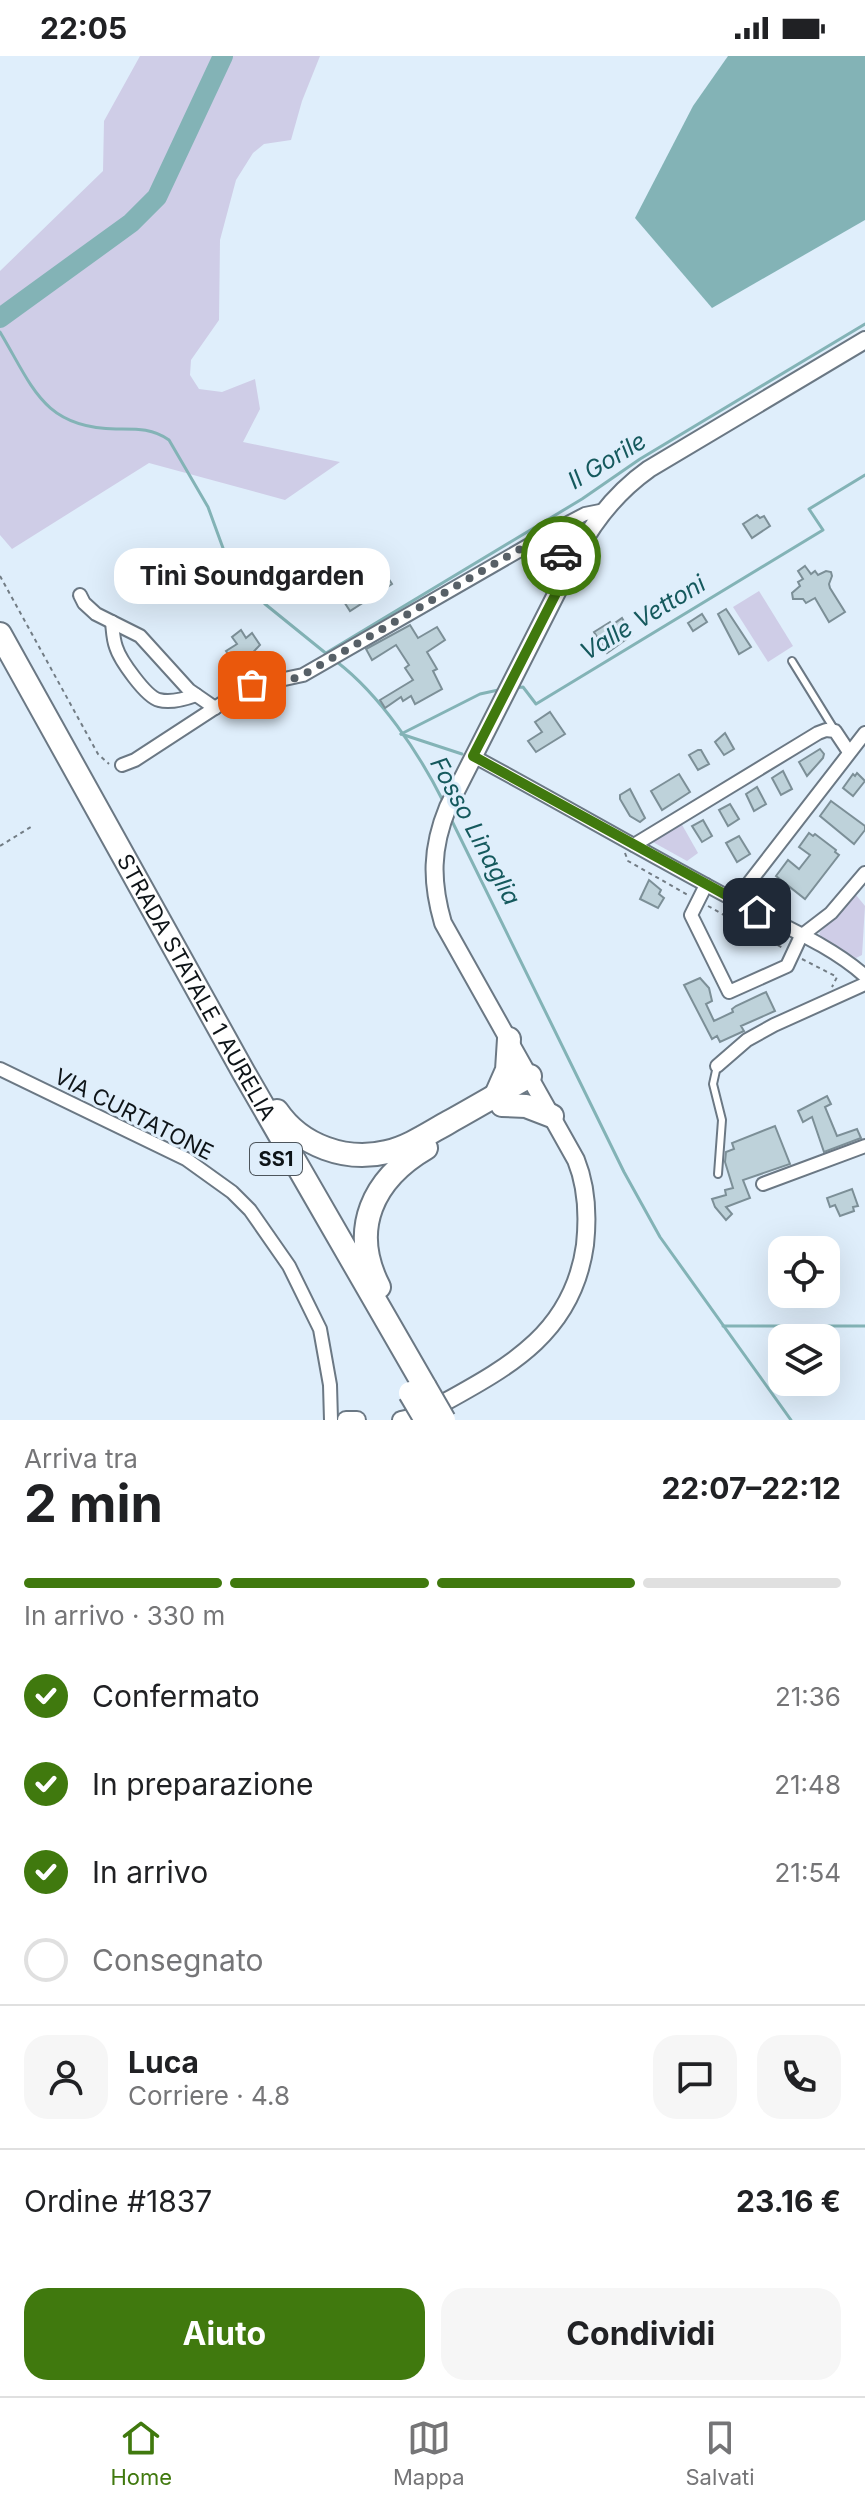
<!DOCTYPE html>
<html lang="it">
<meta charset="utf-8">
<style>
:root{--surface:#fff;--page:#f6f6f6;--text:#202124;--muted:#757577;--line:#e0e0e0;--accent:#40790e}
body{margin:0;font-family:Inter,sans-serif;background:var(--page);color:var(--text);height:100vh;display:flex;flex-direction:column;font-size:30px;white-space:nowrap}
*{box-sizing:border-box;margin:0}
p{font-size:26px;color:var(--muted)}
.icon{flex:none;width:44px;height:44px;fill:none;stroke:currentColor;stroke-width:2;stroke-linecap:round;stroke-linejoin:round}
.map{position:relative;height:1364px;overflow:hidden}
.panel{display:flex;flex-direction:column;background:var(--surface);flex:1}
.panel>*{flex:none}
.tools{position:absolute;left:768px;top:1180px;display:grid;gap:16px}
.tools a{display:grid;place-items:center;width:72px;height:72px;border-radius:16px;background:var(--surface);box-shadow:0 8px 32px #0002;font-size:40px}
.pin{position:absolute;display:grid;place-items:center;width:68px;height:68px;color:#fff;margin:-34px;border-radius:16px;box-shadow:0 4px 12px #0006}
.courier{position:absolute;display:grid;place-items:center;width:80px;height:80px;margin:-40px;border:6px solid #40790e;border-radius:50%;background:#fff;color:#222;box-shadow:0 2px 10px #0007}
.bubble{position:absolute;height:56px;border-radius:24px;background:var(--surface);box-shadow:0 8px 32px #0002;font-size:26px;font-weight:700;line-height:56px;text-align:center}
.head em{font-style:normal;font-weight:700}
.head div{display:flex;flex-direction:column-reverse}
.head{display:flex;align-items:center;justify-content:space-between;height:136px;padding:0 24px}
h1{font-size:52px;font-weight:700;line-height:60px}
.bar{display:grid;grid-template-columns:repeat(4,1fr);gap:12px 8px;align-content:center;height:96px;padding:0 24px}
.bar i{height:10px;border-radius:6px;background:var(--line)}
.bar .active{background:var(--accent)}
.bar p{grid-column:span 4}
.line{display:flex;align-items:center;gap:20px;padding:0 24px;border-top:2px solid var(--line)}
.line div{flex:1}
.round{display:grid;place-items:center;flex:none;width:84px;height:84px;border-radius:24px;background:var(--page)}
ol{padding:0 24px;list-style:none}
li{display:flex;align-items:center;gap:24px;height:88px}
li p{margin-inline-start:auto}
li .icon{padding:8px;border-radius:50%;background:var(--accent);color:#fff;stroke-width:4}
li:last-child{color:var(--muted)}
li i{width:44px;height:44px;border:4px solid var(--line);border-radius:50%}
.action{display:flex;gap:16px;margin-top:auto;padding:16px 24px}
.action a{flex:1;height:92px;border-radius:24px;background:var(--accent);color:#fff;font-size:32px;font-weight:700;line-height:92px;text-align:center}
.action a+a{background:var(--page);color:var(--text)}
.status{display:flex;justify-content:space-between;align-items:center;height:56px;padding:0 40px;background:var(--surface);direction:ltr}
.status svg{height:22px;fill:currentColor}
.tab-bar{display:flex;justify-content:space-around;align-items:center;height:112px;border-top:2px solid var(--line);background:var(--surface);font-size:22px;color:var(--muted)}
.tab-bar a{display:grid;justify-items:center;gap:4px}
.tab-bar .active{color:var(--accent)}
.map>svg:first-child{display:block}
.green{fill:#cfcde7}
.water{fill:#83b3b6}
.lines{fill:none;stroke-linecap:round;stroke-linejoin:round}
.stream{stroke:#83b3b6;stroke-width:3}
.river{stroke:#83b3b6;stroke-width:20}
.building{fill:#bed2da;stroke:#7c8f97;stroke-width:2}
.lane-casing{stroke:#6b7884;stroke-width:10}
.street-casing{stroke:#6b7884;stroke-width:16}
.secondary-casing{stroke:#6b7884;stroke-width:20}
.highway-casing{stroke:#6b7884;stroke-width:26}
.path{stroke:#727c84;stroke-width:2;stroke-dasharray:4 4;stroke-linecap:butt}
.lane{stroke:#fff;stroke-width:6}
.street{stroke:#fff;stroke-width:12}
.secondary{stroke:#fff;stroke-width:16}
.highway{stroke:#fff;stroke-width:22}
.highway-bridge-casing{stroke:#6b7884;stroke-width:26;stroke-linecap:butt}
.highway-bridge{stroke:#fff;stroke-width:22}
.done{stroke:#576067;stroke-width:8;stroke-dasharray:0 14.4}
.route{stroke:#40790e;stroke-width:10}
.labels{text-anchor:middle;stroke-width:6;stroke-linejoin:round;paint-order:stroke}
.shield{fill:#dfeefb;stroke:#4d555c;stroke-width:2}
.shield-label{font-size:20px;font-weight:bold;fill:#0e1418}
.street-label{font-size:22px;fill:#0e1418;stroke:#dfeefb}
.water-label{font-size:24px;font-style:italic;fill:#15595d;stroke:#dfeefb}
</style>
<div class="status"><b>22:05</b><svg viewBox="0 0 49 12"><path d="M0 12V9h3v3zM5 12V6h3v6zM10 12V3h3v9zM15 12V0h3v12zM26 1h20v11H26zM47 4h2v5h-2z"/></svg></div>
<div class="map">
<svg width="865" height="1364" viewBox="0 0 865 1364">
<rect width="100%" height="100%" fill="#dfeefb"/>
<g class="green">
<path d="M140 0H320L302 45 291 84 264 88 253 97 236 124 220 184 219 264 191 304 190 319 199 333 222 336 255 323 260 353 243 386 340 406 285 444 149 407 12 493 0 479V215L103 115 104 65Z"/>
<path d="M759 535 793 590 768 606 733 551Z"/>
<path d="M681 767 698 797 687 805 651 785Z"/>
<path d="M856 839 865 850 862 899 856 902 822 882 819 877Z"/>
</g>
<path class="water" d="M728 0H865V164L712 252 635 162 693 50Z"/>
<g class="lines">
<g class="stream">
<path d="M0 276C33 331 43 372 116 373 136 373 152 372 169 384L208 451 227 503 265 548 328 599"/>
<path d="M326 597 582 443 640 403 865 268"/>
<path d="M337 606C380 639 419 697 443 745"/>
<path d="M514 632 523 631 536 648 823 474 809 453 865 419"/>
<path d="M401 678 480 638 503 633"/>
<path d="M401 678 462 698"/>
<path d="M451 763 624 1116 660 1181 791 1364"/>
<path d="M723 1270H865"/>
</g>
<path class="river" d="M0 262 131 167 157 141 223 0"/>
</g>
<g class="building">
<path d="M757 459 760 462 764 460 770 470 752 482 743 468Z"/>
<path d="M805 510 811 518 815 515 818 519 826 515 831 516 832 520 829 528 830 532 845 556 829 566 815 542 806 547 803 543H793L792 537 800 530 798 526 803 523 798 515Z"/>
<path d="M383 514 392 528 350 555 341 541Z"/>
<path d="M726 553 751 591 739 598 718 558Z"/>
<path d="M702 558 707 566 693 575 688 567Z"/>
<path d="M622 562 632 579 607 597 594 576 610 566 612 569Z"/>
<path d="M410 569 418 582 437 571 445 584 427 596 437 613 433 615 442 633 415 648 411 640 403 645 401 641 385 652 380 644 413 624 405 612 409 609 396 589 372 604 366 593Z"/>
<path d="M241 574 246 582 252 577 260 589 238 612 226 595 237 588 232 581Z"/>
<path d="M550 656 565 678 536 696 528 685 542 676 535 666Z"/>
<path d="M725 677 734 693 724 699 715 686Z"/>
<path d="M820 693 824 698 823 702 807 720 799 706Z"/>
<path d="M698 694H701L709 708 698 714 689 699Z"/>
<path d="M783 715 792 733 781 739 772 722Z"/>
<path d="M857 717 865 725 853 740 843 732 853 718 855 720Z"/>
<path d="M679 718 690 736 662 754 651 735Z"/>
<path d="M757 731 766 748 754 755 746 738Z"/>
<path d="M630 733 645 762 640 766 630 760 620 743V739Z"/>
<path d="M831 745 865 770V774L854 788 820 760Z"/>
<path d="M730 748 739 763 728 770 719 754Z"/>
<path d="M703 764 712 780 702 786 692 770Z"/>
<path d="M809 777 813 780 815 778 836 794 835 796 839 799 805 843 776 820 788 804 799 813 810 799 799 791Z"/>
<path d="M739 780 750 798 737 806 726 787Z"/>
<path d="M649 824 661 834 659 838 664 842 658 852 640 843Z"/>
<path d="M700 922 709 932 712 945 706 948 714 965 733 956 732 953 736 950 766 936 775 955 741 970 744 975 720 986 717 980 712 983 684 929Z"/>
<path d="M827 1040 831 1048 825 1051 837 1080 857 1073 861 1082 824 1096 812 1061 803 1066 798 1055Z"/>
<path d="M775 1070 790 1108 743 1124 750 1142 726 1151 732 1158 726 1164 715 1151 712 1143 726 1139 725 1134 733 1132 725 1106 726 1096 734 1093 732 1087Z"/>
<path d="M852 1133 858 1150 853 1151 854 1155 840 1160 835 1149 830 1151 827 1142Z"/>
</g>
<g class="lines">
<defs>
<g id="lane">
<path d="M792 605 834 673"/>
<path d="M717 1010 713 1028 722 1064 718 1118"/>
</g>
<g id="street">
<path d="M539 482 571 508"/>
<path d="M80 539 84 547 96 558 140 580 189 634 215 652"/>
<path d="M112 566C113 575 113 583 116 591 120 604 146 641 159 644 170 647 185 643 196 639"/>
<path d="M473 700C560 747 646 797 734 844 777 868 828 887 865 920"/>
<path d="M122 709 135 704 247 631 303 619 562 470 585 458 605 454"/>
<path d="M634 789 818 677 826 674 835 675 849 696"/>
<path d="M706 829 691 859 729 936 787 910 801 880 831 857 865 817"/>
<path d="M735 845 865 677"/>
<path d="M717 1010 747 984 774 969 865 928"/>
<path d="M0 1013 186 1103 232 1136 250 1154 289 1210 320 1273 330 1329 331 1364"/>
<path d="M763 1128 865 1090"/>
</g>
<g id="secondary">
<path d="M427 1356C500 1315 572 1283 585 1189 588 1161 587 1131 576 1104L443 867C431 826 431 792 448 751L577 497C595 463 618 435 649 413L865 284"/>
<path d="M346 1364H357"/>
<path d="M401 1364 419 1360"/>
</g>
<g id="highway">
<path id="s1" d="M0 578 244 1017 425 1331"/>
<path d="M496 1039 507 1014 509 983"/>
<path d="M502 1049 526 1050 552 1060"/>
<path d="M277 1055C301 1090 346 1106 387 1096 409 1091 429 1077 449 1066 476 1051 503 1035 530 1020"/>
<path d="M379 1231C349 1173 373 1123 426 1092"/>
</g>
</defs>
<use href="#lane" class="lane-casing"/>
<use href="#street" class="street-casing"/>
<use href="#secondary" class="secondary-casing"/>
<use href="#highway" class="highway-casing"/>
<g class="path">
<path d="M0 520 98 698 109 708"/>
<path d="M0 790 34 769"/>
<path d="M625 797 628 805 688 839"/>
<path d="M708 850 783 892"/>
<path d="M802 903 837 921 832 931"/>
</g>
<use href="#lane" class="lane"/>
<use href="#street" class="street"/>
<use href="#secondary" class="secondary"/>
<use href="#highway" class="highway"/>
<defs>
<g id="highway-bridge">
<path d="M425 1331 444 1364"/>
<path d="M410 1337 426 1364"/>
</g>
</defs>
<use href="#highway-bridge" class="highway-bridge-casing"/>
<use href="#highway-bridge" class="highway-bridge"/>
</g>
<g class="lines">
<path class="done" d="M252 629 290 624 303 619 539 482 561 500"/>
<path class="route" d="M561 500 571 508 473 700 757 856"/>
</g>
<g class="labels">
<rect class="shield" x="250" y="1087" width="52" height="32" rx="6"/>
<g class="shield-label">
<text x="276" y="1110">SS1</text>
</g>
<g class="street-label">
<text dy="8" stroke="none"><textPath href="#s1" startOffset="404">STRADA STATALE 1 AURELIA</textPath></text>
<text transform="translate(134 1058) rotate(27)" y="8">VIA CURTATONE</text>
</g>
<g class="water-label">
<text transform="translate(607 405) rotate(-31)" y="8">Il Gorile</text>
<text transform="translate(643 562) rotate(-31)" y="8">Valle Vettoni</text>
<text transform="translate(475 775) rotate(62)" y="8">Fosso Linaglia</text>
</g>
</g>
</svg>
<div class="tools">
<a><svg class="icon" aria-label="locate" viewBox="0 0 24 24"><circle cx="12" cy="12" r="6"/><path d="M12 2v4M12 18v4M2 12h4M18 12h4"/></svg></a>
<a><svg class="icon" aria-label="layers" viewBox="0 0 24 24"><path d="M12 4l9 5-9 5-9-5zM3 14l9 5 9-5"/></svg></a>
</div>
<div class="pin" style="left:252px;top:629px;background:#ea580c"><svg class="icon" aria-label="bag" viewBox="0 0 24 24"><path d="M5 8h14l-1 12H6zM9 8a3 3 0 0 1 6 0"/></svg></div>
<div class="pin" style="left:757px;top:856px;background:#1f2937"><svg class="icon" aria-label="home" viewBox="0 0 24 24"><path d="M3 11l9-7 9 7M6 9v11h12V9"/></svg></div>
<div class="courier" style="left:561px;top:500px"><svg class="icon" aria-label="car" viewBox="0 0 24 24"><path d="M5 17H2v-5l4-1 3-4h7l3 4 3 1v5h-3M9 17h6M6 11h13"/><circle cx="7" cy="17" r="2"/><circle cx="17" cy="17" r="2"/></svg></div>
<div class="bubble" style="left:114px;top:492px;width:276px">Tinì Soundgarden</div>
</div>
<section class="panel">
<div class="head"><div><h1>2 min</h1><p>Arriva tra</p></div><em>22:07–22:12</em></div>
<div class="bar"><i class="active"></i><i class="active"></i><i class="active"></i><i></i><p>In arrivo · 330 m</p></div>
<ol>
<li><svg class="icon" aria-label="check" viewBox="0 0 24 24"><path d="M5 12l5 5 9-10"/></svg>Confermato<p>21:36</p></li>
<li><svg class="icon" aria-label="check" viewBox="0 0 24 24"><path d="M5 12l5 5 9-10"/></svg>In preparazione<p>21:48</p></li>
<li><svg class="icon" aria-label="check" viewBox="0 0 24 24"><path d="M5 12l5 5 9-10"/></svg>In arrivo<p>21:54</p></li>
<li><i></i>Consegnato</li>
</ol>
<div class="line" style="height:144px"><a class="round"><svg class="icon" aria-label="person" viewBox="0 0 24 24"><circle cx="12" cy="8" r="4"/><path d="M4 21q1-7 8-7t8 7"/></svg></a><div><b>Luca</b><p>Corriere · 4.8</p></div><a class="round"><svg class="icon" aria-label="chat" viewBox="0 0 24 24"><path d="M4 5h16v11H9l-5 4z"/></svg></a><a class="round"><svg class="icon" aria-label="phone" viewBox="0 0 24 24"><path d="M5 4h4l2 5-3 2q2 4 5 5l2-3 5 2v4C11 20 4 13 5 4z"/></svg></a></div>
<div class="line" style="height:104px"><div>Ordine #1837</div><b>23.16 €</b></div>
<div class="action"><a>Aiuto</a><a>Condividi</a></div>
</section>
<nav class="tab-bar">
<a class="active"><svg class="icon" aria-label="home" viewBox="0 0 24 24"><path d="M3 11l9-7 9 7M6 9v11h12V9"/></svg>Home</a>
<a><svg class="icon" aria-label="map" viewBox="0 0 24 24"><path d="M3 6l6-2 6 2 6-2v14l-6 2-6-2-6 2zM9 4v14M15 6v14"/></svg>Mappa</a>
<a><svg class="icon" aria-label="saved" viewBox="0 0 24 24"><path d="M7 4h10v16l-5-4-5 4z"/></svg>Salvati</a>
</nav>
